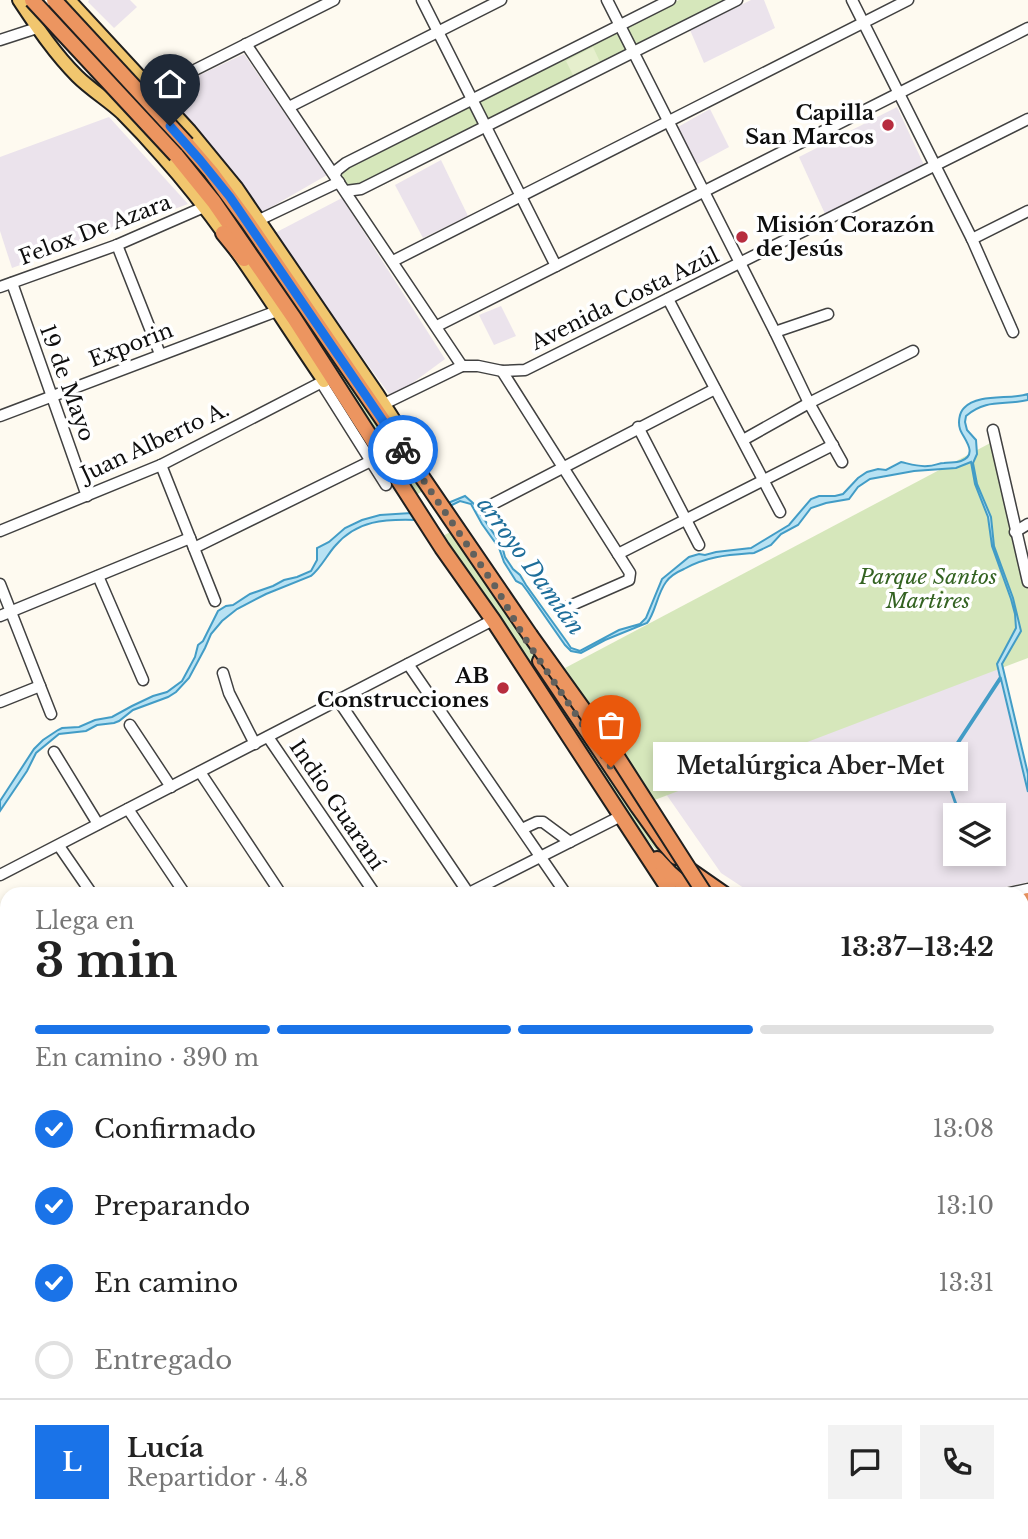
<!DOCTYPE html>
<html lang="es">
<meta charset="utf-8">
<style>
:root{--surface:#fff;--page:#f2f2f2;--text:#222;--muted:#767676;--line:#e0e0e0;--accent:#1a73e8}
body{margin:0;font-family:"Libre Baskerville",serif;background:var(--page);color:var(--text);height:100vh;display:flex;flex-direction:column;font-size:26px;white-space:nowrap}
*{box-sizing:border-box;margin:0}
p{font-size:23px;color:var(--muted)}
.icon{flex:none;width:38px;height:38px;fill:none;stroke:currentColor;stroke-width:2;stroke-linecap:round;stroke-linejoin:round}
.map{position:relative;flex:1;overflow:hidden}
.drawer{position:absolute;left:0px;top:887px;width:1029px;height:653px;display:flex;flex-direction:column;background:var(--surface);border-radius:21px 21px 0 0;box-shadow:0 4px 10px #0003}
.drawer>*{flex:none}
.buttons{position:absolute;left:943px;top:803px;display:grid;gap:14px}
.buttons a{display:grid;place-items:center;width:63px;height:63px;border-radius:0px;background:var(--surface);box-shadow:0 4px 10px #0003;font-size:35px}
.pin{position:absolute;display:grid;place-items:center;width:60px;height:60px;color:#fff;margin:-72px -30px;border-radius:50% 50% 50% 0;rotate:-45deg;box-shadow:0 0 7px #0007}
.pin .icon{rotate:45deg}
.courier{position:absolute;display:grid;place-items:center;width:70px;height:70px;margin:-35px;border:5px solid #1a73e8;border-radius:50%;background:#fff;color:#222;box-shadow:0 2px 9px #0007}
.bubble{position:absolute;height:49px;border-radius:0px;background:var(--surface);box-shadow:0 4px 10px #0003;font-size:23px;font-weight:700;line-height:49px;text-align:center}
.head em{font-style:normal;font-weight:700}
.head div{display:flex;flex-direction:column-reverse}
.head{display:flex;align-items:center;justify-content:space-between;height:119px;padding:0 35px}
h1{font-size:46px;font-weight:700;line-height:52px}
.bar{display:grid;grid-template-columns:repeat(4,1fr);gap:10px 7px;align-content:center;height:84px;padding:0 35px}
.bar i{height:9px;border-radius:5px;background:var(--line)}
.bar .on{background:var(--accent)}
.bar p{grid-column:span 4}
.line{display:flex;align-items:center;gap:18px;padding:0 35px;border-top:2px solid var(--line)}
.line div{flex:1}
.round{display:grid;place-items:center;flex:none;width:74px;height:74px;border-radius:0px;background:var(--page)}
ol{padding:0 35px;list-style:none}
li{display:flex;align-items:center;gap:21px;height:77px}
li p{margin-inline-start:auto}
li .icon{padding:7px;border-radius:50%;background:var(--accent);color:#fff;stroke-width:4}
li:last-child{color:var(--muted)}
li i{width:38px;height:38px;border:4px solid var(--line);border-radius:50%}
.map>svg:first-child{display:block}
.industrial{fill:#ebe3ec;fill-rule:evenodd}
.green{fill:#d6e7bb}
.pitch{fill:#e6efcd}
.water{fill:#b8e2f3;stroke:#429cc6;stroke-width:2}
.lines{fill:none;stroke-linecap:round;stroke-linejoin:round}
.stream{stroke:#429cc6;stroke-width:2}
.minor-casing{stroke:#414141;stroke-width:13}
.major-casing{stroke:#1f1f1f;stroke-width:16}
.highway-casing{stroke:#1f1f1f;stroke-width:18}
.minor{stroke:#fff;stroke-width:10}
.major{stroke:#f1c66e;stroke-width:12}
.highway{stroke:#ec9560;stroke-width:14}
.highway-bridge-casing{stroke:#1f1f1f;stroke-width:18;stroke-linecap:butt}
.highway-bridge{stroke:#ec9560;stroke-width:14}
.done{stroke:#62615d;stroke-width:7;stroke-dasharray:0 12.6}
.route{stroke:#1a73e8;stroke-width:9}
.poi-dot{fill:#b72d3f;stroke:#fff;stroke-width:2.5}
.labels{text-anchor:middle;stroke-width:7;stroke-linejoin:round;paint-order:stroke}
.poi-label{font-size:21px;font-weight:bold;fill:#0e0e0e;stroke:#fff;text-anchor:end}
.street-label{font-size:21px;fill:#0e0e0e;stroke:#fff}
.park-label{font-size:21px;font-style:italic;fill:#346322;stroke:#fff}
.water-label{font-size:23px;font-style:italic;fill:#1e6e9a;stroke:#fff}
</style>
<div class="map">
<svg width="1028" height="1539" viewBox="0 0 1028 1539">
<rect width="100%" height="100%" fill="#fefaf0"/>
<g class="industrial">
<path d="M89 0H130L137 7 114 28 88 2Z"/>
<path d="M751 0H764L775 28 704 63 690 30Z"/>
<path d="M244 54 327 175 261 213 162 93Z"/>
<path d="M897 107 924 165 826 216 799 157Z"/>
<path d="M710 109 729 147 692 167 676 128Z"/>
<path d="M109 117 188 204 12 268 0 231V157Z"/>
<path d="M441 160 468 216 423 238 395 185Z"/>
<path d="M342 198 445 359 392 398 273 234Z"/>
<path d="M501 306 516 336 494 345 479 315Z"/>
<path d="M1001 662 1028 780V882L974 894H753L721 873 666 794ZM956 816H994V854H956Z"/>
</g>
<g class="green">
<path d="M679 0H729L635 46 626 28 627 26Z"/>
<path d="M619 31 628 49 487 120 478 103 480 101Z"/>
<path d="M96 52 206 173 425 490 414 496 90 57Z"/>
<path d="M468 106H471L479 122V125L355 187 347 185 341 177 345 169Z"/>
<path d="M996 440 1028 578V658L652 801 565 668Z"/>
<path d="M452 531 634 809 680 865 697 892C669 866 649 844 627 813L441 537Z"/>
</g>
<path class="pitch" d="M593 47 600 62 573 75 566 61Z"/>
<g class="water">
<path d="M1028 394V400C1005 406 987 398 966 416L965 422 967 430 976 440 977 454 973 463 977 484 991 517 994 546 1013 598 1021 631 1002 664 1028 774V792L1001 679 943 767 956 803 957 815 955 803 943 768 935 780 933 779 1000 677 997 664 1016 628 1015 614 1011 599 992 546 988 517 975 484 971 462 956 468 914 471 870 479 858 487 849 499 826 503 811 508 798 525 781 534 771 545 754 553C729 555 707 556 684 569 677 572 670 576 666 582 657 594 655 614 647 623L605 640 581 653 571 651 565 645 528 592 522 584 516 581 504 562 499 548 482 524 471 504 460 501 450 506 448 503 465 496 474 504 502 546 505 557 513 569 520 575 526 585 567 642 571 648 580 651 619 630 640 624 646 618 662 579 689 557 699 554 705 555 716 552 751 548 789 525 811 499 819 496H835L843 494 858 478 867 472 878 469 886 470 901 462C910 464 918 467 928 466 934 466 939 463 944 463 949 462 956 463 961 461 980 454 962 437 960 429 958 423 959 413 964 408 978 393 1010 400 1028 394Z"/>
<path d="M411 513 416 520C385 519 357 520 335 546 327 555 321 568 311 576L266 594 237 609 222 621 211 634 205 648 189 678 176 692 168 697 133 710 119 721 114 723 97 725 86 731 59 734 36 753 27 771 0 811V801L34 749 43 740 58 730 62 728 79 727 95 720 112 717 132 706 153 696 167 692 182 681 195 657 198 645 203 641 218 611 226 606 233 605 250 594 273 586 284 580 297 577 311 571 317 560V548L329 542 345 528 362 520 380 515Z"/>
</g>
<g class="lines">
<path class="stream" d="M855 1533 856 1539"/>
<defs>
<g id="minor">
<path d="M422 0 556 266"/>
<path d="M607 0 775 332 809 403 842 462"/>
<path d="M852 0 972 239 1013 332"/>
<path d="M0 40 37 28"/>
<path d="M246 44 462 366"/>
<path d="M153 91 334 0"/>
<path d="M289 107 501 0"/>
<path d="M335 175 337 170 346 163 670 0"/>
<path d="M346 191 361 189 737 0"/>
<path d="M259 220 339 182"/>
<path d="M972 239 1028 211"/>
<path d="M117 245 160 354"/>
<path d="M393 261 908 0"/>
<path d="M12 283 87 496"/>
<path d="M0 287 117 245 204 207"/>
<path d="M668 299 780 512"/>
<path d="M437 326 1028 28"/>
<path d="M775 332 828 314"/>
<path d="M502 371 630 573 629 580 565 608"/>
<path d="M321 382 386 485"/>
<path d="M384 404 462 366H478L502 371 525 370 1028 119"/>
<path d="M0 416 277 311"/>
<path d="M638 427 699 545"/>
<path d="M993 430 1028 582"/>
<path d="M743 440 809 403 913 351"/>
<path d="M161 465 215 601"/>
<path d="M489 506 715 389"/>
<path d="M0 531 161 465 324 381"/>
<path d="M1015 532 1028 524"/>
<path d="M194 548 371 461"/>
<path d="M618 554 833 445"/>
<path d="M98 576 143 680"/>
<path d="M0 584 51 714"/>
<path d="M0 616 190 538"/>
<path d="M408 664 566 894"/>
<path d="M223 673 229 693 255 744"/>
<path d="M338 700 469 894"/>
<path d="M0 702 40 686"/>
<path d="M130 725 171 787"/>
<path d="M268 737 375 894"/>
<path d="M54 752 98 824"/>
<path d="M200 772 281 894"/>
<path d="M128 809 185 894"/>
<path d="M522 829 537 822H543L570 842"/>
<path d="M59 846 92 894"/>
<path d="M0 875 493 620"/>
<path d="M467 894 621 816"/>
<path d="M1005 894 1028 889"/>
<path d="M1022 967 1028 974"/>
<path d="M0 1042 7 1052"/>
<path d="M0 1135 7 1132"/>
<path d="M0 1183 7 1194"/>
<path d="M1022 1431 1028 1430"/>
<path d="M144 1533 146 1539"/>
<path d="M257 1533 259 1539"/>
<path d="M527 1533 529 1539"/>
<path d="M610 1533 612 1539"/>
<path d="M732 1533V1539"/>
<path d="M739 1533 740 1539"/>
<path d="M862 1533V1539"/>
<path d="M938 1533 939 1539"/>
<path d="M0 1534 7 1531"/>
<path d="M203 1539 218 1533"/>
<path d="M443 1539 459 1533"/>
</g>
<g id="major">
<path d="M19 0C37 27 54 53 77 76 91 90 108 100 122 113 136 127 149 141 162 156 224 225 272 305 324 381"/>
<path d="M69 0 190 131 236 187 378 395 410 445 418 462"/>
</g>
<g id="highway">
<path d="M187 144 211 172 247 221 530 635"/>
<path d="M176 155 214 202 294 318 442 548 493 620 672 894"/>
<path d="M223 233 244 259"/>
<path d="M540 661 638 807 663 842 676 857"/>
<path d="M657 859 670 873 694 894"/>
<path d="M691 871 724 894"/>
<path d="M1022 902 1028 900"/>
<path d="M1022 915 1028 913"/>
<path d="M1022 1298 1028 1306"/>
<path d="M1022 1320 1028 1327"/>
</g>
</defs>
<use href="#minor" class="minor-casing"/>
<use href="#major" class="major-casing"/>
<use href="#highway" class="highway-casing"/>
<use href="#minor" class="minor"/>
<use href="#major" class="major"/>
<use href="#highway" class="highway"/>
<defs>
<g id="highway-bridge">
<path d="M32 0 176 155"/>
<path d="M54 0 187 144"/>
<path d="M530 635 616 755 705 894"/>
</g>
</defs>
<use href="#highway-bridge" class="highway-bridge-casing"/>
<use href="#highway-bridge" class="highway-bridge"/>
</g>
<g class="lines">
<path class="done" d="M403 450 497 589 524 637 611 767"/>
<path class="route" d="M170 126 200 160 230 197 403 450"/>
</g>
<g class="poi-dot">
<circle cx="888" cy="125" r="7"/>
<circle cx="742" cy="237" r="7"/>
<circle cx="503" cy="688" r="7"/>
</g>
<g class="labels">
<g class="poi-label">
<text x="874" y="120">Capilla<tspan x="874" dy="24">San Marcos</tspan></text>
<text x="756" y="232" text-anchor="start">Misión Corazón<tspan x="756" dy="24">de Jesús</tspan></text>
<text x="489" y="683">AB<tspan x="489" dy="24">Construcciones</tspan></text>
</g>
<g class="street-label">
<text transform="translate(95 230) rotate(-21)" y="7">Felox De Azara</text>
<text transform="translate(625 299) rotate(-26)" y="7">Avenida Costa Azúl</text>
<text transform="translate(131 345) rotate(-21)" y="7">Exporin</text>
<text transform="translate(67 383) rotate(70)" y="7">19 de Mayo</text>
<text transform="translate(155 442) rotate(-25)" y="7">Juan Alberto A.</text>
<text transform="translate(337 805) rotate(56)" y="7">Indio Guaraní</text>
</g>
<g class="park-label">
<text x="928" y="584">Parque Santos<tspan x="928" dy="24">Martires</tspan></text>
</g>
<g class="water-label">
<text transform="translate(531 566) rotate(54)" y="8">arroyo Damián</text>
</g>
</g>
</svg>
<div class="buttons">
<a><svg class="icon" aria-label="layers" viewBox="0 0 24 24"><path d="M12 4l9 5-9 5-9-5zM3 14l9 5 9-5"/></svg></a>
</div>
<div class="pin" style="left:611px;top:767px;background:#ea580c"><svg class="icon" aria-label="bag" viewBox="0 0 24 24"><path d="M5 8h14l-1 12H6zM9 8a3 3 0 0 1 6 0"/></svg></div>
<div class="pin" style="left:170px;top:126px;background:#1f2937"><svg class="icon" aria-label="home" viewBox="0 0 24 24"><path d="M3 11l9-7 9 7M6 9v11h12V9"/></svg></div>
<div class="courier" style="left:403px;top:450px"><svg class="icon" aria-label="bike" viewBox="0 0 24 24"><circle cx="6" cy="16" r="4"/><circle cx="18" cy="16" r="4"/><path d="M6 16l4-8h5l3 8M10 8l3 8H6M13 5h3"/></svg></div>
<div class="bubble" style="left:653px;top:742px;width:315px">Metalúrgica Aber-Met</div>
<section class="drawer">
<div class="head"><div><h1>3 min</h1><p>Llega en</p></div><em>13:37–13:42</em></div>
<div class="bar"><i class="on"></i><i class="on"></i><i class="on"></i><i></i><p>En camino · 390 m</p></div>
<ol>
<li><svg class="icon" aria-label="check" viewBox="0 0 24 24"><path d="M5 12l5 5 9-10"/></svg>Confirmado<p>13:08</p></li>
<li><svg class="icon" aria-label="check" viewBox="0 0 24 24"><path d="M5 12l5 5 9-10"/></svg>Preparando<p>13:10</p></li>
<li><svg class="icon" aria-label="check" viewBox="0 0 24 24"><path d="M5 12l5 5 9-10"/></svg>En camino<p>13:31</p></li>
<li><i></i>Entregado</li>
</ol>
<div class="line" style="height:126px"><b class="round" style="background:var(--accent);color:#fff">L</b><div><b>Lucía</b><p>Repartidor · 4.8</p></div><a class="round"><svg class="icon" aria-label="chat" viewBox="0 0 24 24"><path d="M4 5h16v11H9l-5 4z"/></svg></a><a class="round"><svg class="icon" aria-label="phone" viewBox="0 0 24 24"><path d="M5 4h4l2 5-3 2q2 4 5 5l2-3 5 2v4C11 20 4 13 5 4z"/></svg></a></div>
</section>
</div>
